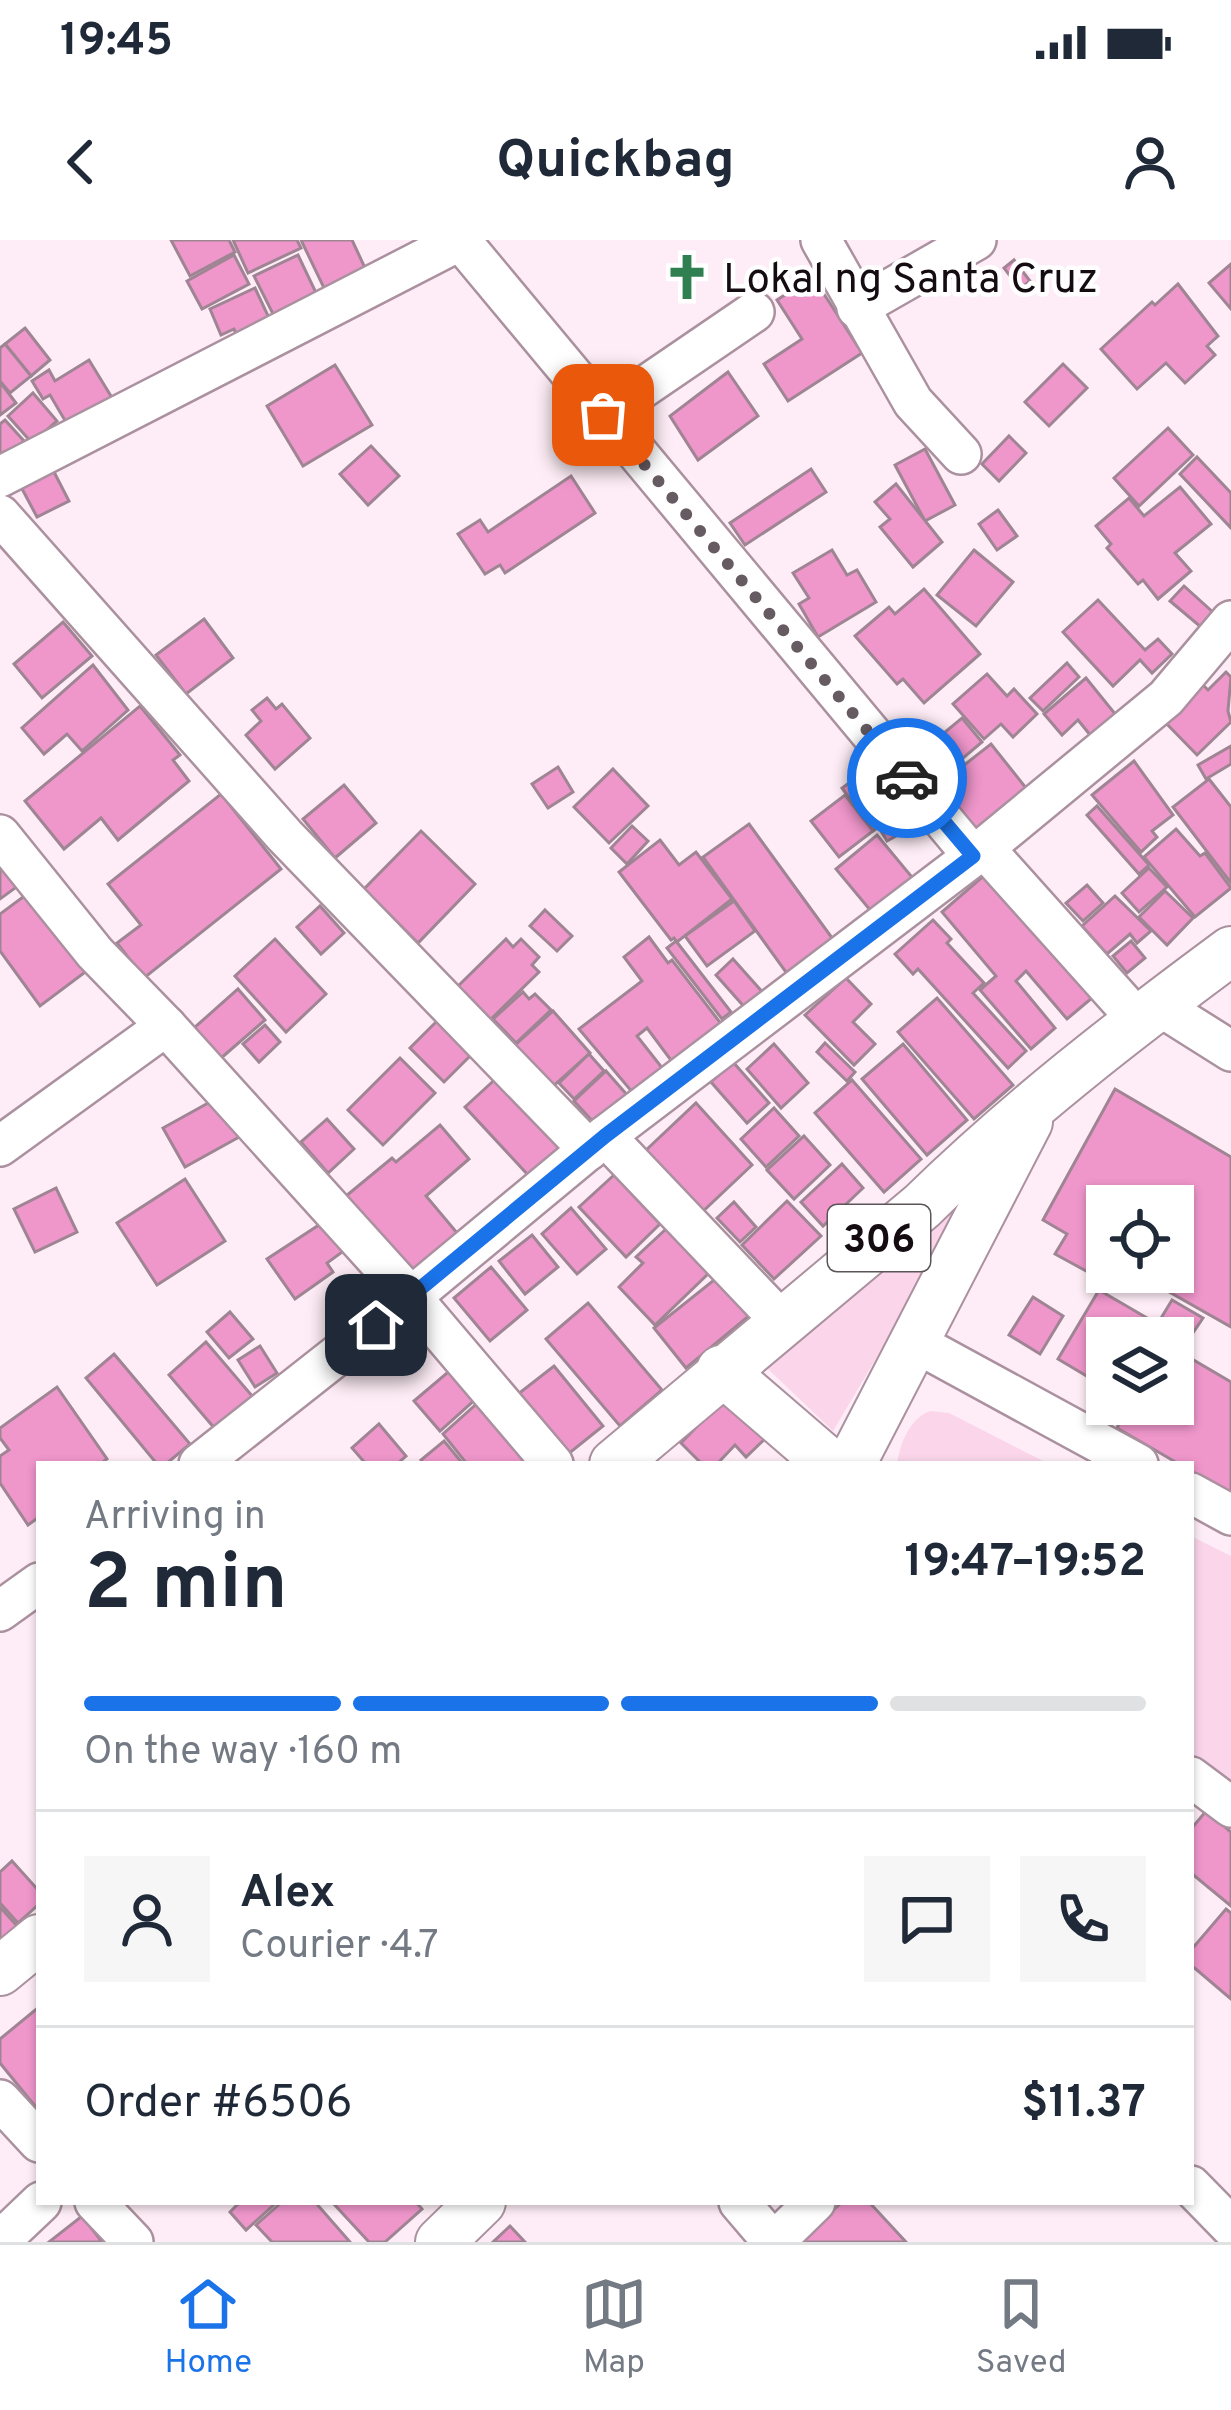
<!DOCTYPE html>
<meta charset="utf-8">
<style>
:root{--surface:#fff;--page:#f6f6f7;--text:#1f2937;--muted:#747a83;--line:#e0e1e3;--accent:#1a73e8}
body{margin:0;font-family:Overpass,sans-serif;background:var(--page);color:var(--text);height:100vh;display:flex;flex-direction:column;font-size:45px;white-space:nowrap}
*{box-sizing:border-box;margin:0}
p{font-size:39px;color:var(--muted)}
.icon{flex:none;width:66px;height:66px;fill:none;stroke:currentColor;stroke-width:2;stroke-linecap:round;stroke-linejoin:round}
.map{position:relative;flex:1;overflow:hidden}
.panel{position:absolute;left:36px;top:1221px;width:1158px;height:744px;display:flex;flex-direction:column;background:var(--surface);border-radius:0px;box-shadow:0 3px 9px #0004}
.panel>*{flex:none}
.fabs{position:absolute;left:1086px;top:945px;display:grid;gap:24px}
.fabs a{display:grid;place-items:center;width:108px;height:108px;border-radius:0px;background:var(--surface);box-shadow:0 3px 9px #0004;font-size:60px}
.pin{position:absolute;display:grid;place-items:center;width:102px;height:102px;color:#fff;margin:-51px;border-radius:24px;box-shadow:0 6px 18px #0006}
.courier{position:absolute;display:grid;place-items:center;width:120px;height:120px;margin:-60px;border:9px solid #1a73e8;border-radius:50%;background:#fff;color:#222;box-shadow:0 3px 15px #0007}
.head em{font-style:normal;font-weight:700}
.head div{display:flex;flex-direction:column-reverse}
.head{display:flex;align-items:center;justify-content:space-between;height:204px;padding:0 48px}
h1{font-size:78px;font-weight:700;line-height:90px}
.bar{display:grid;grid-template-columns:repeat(4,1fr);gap:18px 12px;align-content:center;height:144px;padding:0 48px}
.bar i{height:15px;border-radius:9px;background:var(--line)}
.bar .active{background:var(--accent)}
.bar p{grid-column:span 4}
.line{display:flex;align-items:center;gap:30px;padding:0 48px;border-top:3px solid var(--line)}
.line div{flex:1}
.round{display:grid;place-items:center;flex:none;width:126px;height:126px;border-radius:0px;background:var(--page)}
.status{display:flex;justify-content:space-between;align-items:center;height:84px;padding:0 60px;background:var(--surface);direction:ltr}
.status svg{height:33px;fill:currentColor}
header{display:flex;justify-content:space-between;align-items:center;height:156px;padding:0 48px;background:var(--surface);font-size:54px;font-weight:700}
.tab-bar{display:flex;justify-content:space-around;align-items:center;height:168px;border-top:3px solid var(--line);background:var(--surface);font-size:33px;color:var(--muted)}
.tab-bar a{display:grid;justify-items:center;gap:6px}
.tab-bar .active{color:var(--accent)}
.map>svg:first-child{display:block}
.green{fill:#fbd6eb}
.building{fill:#ef96cb;stroke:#9f8593;stroke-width:3}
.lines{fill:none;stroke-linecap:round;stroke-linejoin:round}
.minor-casing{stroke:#ab919f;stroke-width:44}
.major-casing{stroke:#ab919f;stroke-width:52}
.minor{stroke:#fff;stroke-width:39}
.major{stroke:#fff;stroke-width:48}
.done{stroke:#675b62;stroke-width:12;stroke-dasharray:0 21.6}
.route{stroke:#1a73e8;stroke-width:15}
.labels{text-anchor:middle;stroke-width:9;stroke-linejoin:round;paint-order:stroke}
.shield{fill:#fff;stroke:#5b5559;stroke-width:3}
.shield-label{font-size:39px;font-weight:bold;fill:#150c12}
.poi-label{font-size:42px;fill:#150c12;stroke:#fff;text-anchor:start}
</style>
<div class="status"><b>19:45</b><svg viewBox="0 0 49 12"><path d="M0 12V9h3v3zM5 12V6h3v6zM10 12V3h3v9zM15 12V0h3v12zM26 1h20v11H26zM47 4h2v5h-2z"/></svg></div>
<header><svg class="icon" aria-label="back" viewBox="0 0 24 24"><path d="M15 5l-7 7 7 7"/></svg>Quickbag<svg class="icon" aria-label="person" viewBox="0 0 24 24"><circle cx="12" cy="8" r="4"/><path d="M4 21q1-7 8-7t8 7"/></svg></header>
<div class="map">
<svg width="1231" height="2002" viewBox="0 0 1231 2002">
<rect width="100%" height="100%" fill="#feedf6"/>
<g class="green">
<path d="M979 945 833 1191 767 1128Z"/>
<path d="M930 1171 949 1173 1049 1224H897C900 1203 910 1178 930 1171Z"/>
<path d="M1191 1296 1231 1316V1556L1191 1521Z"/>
</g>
<g class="building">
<path d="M171 0H229L235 12 190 36Z"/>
<path d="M233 0H297L301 8 248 33Z"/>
<path d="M301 0H352L366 30 325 50Z"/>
<path d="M234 15 249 44 202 69 187 41Z"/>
<path d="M298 15 319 59 276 80 254 36Z"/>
<path d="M1014 20 1030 41 1020 49 1004 28Z"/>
<path d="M1231 24V69L1209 43Z"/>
<path d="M813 37 862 113 788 161 764 124 802 99 777 60Z"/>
<path d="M1178 44 1218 96 1207 106 1215 115 1185 143 1166 123 1137 149 1101 109 1152 62 1155 65Z"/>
<path d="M255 48 270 80 237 97 234 89 221 95 210 69Z"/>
<path d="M25 88 50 120 31 136 5 104Z"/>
<path d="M5 104 31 136 10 153 0 141V108Z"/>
<path d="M89 120 114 161 70 189 50 155 43 159 32 141 49 130 55 141Z"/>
<path d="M1063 124 1087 148 1049 186 1025 162Z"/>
<path d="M335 125 372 185 303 226 267 166Z"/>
<path d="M728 132 758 176 698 220 670 176Z"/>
<path d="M0 142 16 163 0 175Z"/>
<path d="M33 153 57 181 32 203 8 176Z"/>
<path d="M5 180 24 201 4 219 0 215V184Z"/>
<path d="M1168 188 1193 215 1139 266 1114 238Z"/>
<path d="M1009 196 1026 213 999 241 982 224Z"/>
<path d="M371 206 399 236 368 265 340 234Z"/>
<path d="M925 209 955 265 925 281 895 225Z"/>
<path d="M1197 217 1231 253V288L1180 234Z"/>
<path d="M52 228 69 261 37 277 20 245Z"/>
<path d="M811 229 826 252 745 305 730 283Z"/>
<path d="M571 236 595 273 505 333 500 325 485 334 458 294 480 280 488 292Z"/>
<path d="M896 244 942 302 913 327 880 287 890 279 875 262Z"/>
<path d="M1180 247 1211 284 1175 313 1191 331 1158 359 1143 340 1138 344 1107 308 1111 304 1096 286 1129 258 1144 276Z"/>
<path d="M998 270 1017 296 997 310 979 284Z"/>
<path d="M832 310 847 335 857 330 876 362 818 397 799 364 809 358 793 333Z"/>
<path d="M974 310 1013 342 976 386 937 355Z"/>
<path d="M1184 346 1215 374 1202 388 1170 361Z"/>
<path d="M924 349 980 414 924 463 903 439 897 444 855 396 889 367 895 374Z"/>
<path d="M1098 360 1145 410 1158 399 1172 414 1152 433 1140 420 1113 446 1063 392Z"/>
<path d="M204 379 233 418 186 454 156 415Z"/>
<path d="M63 382 92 416 42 458 14 424Z"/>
<path d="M1067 423 1079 437 1043 471 1030 458Z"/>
<path d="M93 425 128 470 82 511 67 494 44 514 22 488Z"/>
<path d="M1226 432 1231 437 1228 471 1231 482 1197 515 1163 480 1201 443 1208 450Z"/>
<path d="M987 434 1007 456 1014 449 1037 474 1013 497 1001 484 984 499 953 464Z"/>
<path d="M1086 438 1116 475 1091 496 1078 480 1062 495 1044 474Z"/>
<path d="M267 458 276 469 282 464 310 498 275 529 246 495 261 481 252 470Z"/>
<path d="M140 466 180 515 173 520 189 541 118 600 101 578 64 609 25 561Z"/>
<path d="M962 478 982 502 937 540 916 516Z"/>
<path d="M991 504 1026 548 976 589 940 544Z"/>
<path d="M1231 506V524L1206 539 1198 525Z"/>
<path d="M885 517 916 560 873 591 842 548Z"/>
<path d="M1134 521 1173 575 1152 591 1157 597 1141 612 1092 555Z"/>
<path d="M558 527 573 552 548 568 532 544Z"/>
<path d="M613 529 648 566 609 603 574 567Z"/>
<path d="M1209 539 1231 567V643L1173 567Z"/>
<path d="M344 545 376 583 335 618 303 579Z"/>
<path d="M221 554 281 629 144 738 117 703 141 685 108 644Z"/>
<path d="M845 555 873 591 839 617 811 581Z"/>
<path d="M1097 566 1149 625 1139 634 1087 575Z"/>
<path d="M901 580 907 590 887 601 881 591Z"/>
<path d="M749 584 835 702 788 735 703 617Z"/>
<path d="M632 586 648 601 627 624 611 608Z"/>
<path d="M1176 589 1200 616 1205 613 1231 648 1195 677 1144 617Z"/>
<path d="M421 591 475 644 418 703 364 649Z"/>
<path d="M877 595 916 642 875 676 836 629Z"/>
<path d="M660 600 679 625 696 612 732 659 677 702 674 698 671 700 619 632Z"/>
<path d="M0 611 22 643 0 659Z"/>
<path d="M1149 628 1167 647 1139 672 1122 653Z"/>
<path d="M988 632 1099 752 1067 779 1026 731 1016 741 1055 788 1031 809 980 750 996 736 942 672Z"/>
<path d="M1087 645 1103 663 1083 681 1066 663Z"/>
<path d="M31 651 88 730 40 766 0 711V674Z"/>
<path d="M1165 651 1193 678 1167 705 1139 677Z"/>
<path d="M1115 656 1151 691 1137 703 1130 694 1107 714 1082 686Z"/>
<path d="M734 661 755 691 707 726 685 696Z"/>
<path d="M320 666 344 693 321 714 297 687Z"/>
<path d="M545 670 572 696 557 711 530 686Z"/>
<path d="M933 680 951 699 947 703 984 743 973 753 1026 811 1008 828 918 729 913 734 895 714Z"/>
<path d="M649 697 668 723 672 720 722 785 673 823 647 788 637 796 663 829 633 853 579 789 642 741 624 717Z"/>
<path d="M275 699 326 754 286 792 235 736Z"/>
<path d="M506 699 513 707 521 699 539 717 532 725 539 732 484 786 451 753Z"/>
<path d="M676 701 731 772 722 779 667 708Z"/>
<path d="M1131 701 1145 718 1127 733 1113 716Z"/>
<path d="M733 719 765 755 748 771 716 735Z"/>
<path d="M846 738 871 764 853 782 875 804 854 825 805 775Z"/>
<path d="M238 749 265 780 220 819 194 788Z"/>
<path d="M523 752 529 759 535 754 551 770 516 803 493 779Z"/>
<path d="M937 758 1013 845 974 879 898 792Z"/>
<path d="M553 771 590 813 551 848 514 806Z"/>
<path d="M439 779 473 813 444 842 410 808Z"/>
<path d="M265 785 280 802 259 822 243 804Z"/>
<path d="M825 803 855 832 847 841 817 812Z"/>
<path d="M774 804 808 843 781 868 747 829Z"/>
<path d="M903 804 967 880 927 915 862 839Z"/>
<path d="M589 814 604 831 574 859 559 843Z"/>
<path d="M400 818 435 853 383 905 348 870Z"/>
<path d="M733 822 769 863 747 883 711 842Z"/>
<path d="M606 831 628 856 596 885 574 861Z"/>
<path d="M502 833 565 902 529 936 465 867Z"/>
<path d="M852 840 921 919 884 952 815 873Z"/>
<path d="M1115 849 1231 917V1087L1134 1032H1173V966H1107V1017L1099 1012 1088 1032 1055 1014 1067 994 1043 980Z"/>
<path d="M219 857 241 896 185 927 163 888Z"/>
<path d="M696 863 752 925 700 974 644 912Z"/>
<path d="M774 868 799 896 766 927 741 899Z"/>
<path d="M327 879 354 909 328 933 301 902Z"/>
<path d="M440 885 469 919 426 956 458 994 411 1033 346 956 392 918 396 922Z"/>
<path d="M804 896 830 925 794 959 767 930Z"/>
<path d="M842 924 863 948 823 986 801 962Z"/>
<path d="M614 935 660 984 626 1017 579 967Z"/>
<path d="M185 939 225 1001 157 1045 117 983Z"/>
<path d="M56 948 77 992 35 1012 14 969Z"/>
<path d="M787 961 821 996 774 1039 742 1005Z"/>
<path d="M734 962 756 987 740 1002 717 978Z"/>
<path d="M571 968 606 1009 577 1034 542 994Z"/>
<path d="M328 979 349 1007 327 1023 333 1032 295 1059 267 1019Z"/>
<path d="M666 989 709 1033 655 1085 619 1047 643 1023 636 1017Z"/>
<path d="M532 995 558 1027 525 1054 499 1021Z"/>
<path d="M491 1027 527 1070 490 1101 454 1058Z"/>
<path d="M719 1036 750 1075 686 1128 654 1088Z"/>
<path d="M1099 1050 1154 1082 1145 1098H1107V1148L1058 1119Z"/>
<path d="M1033 1057 1063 1076 1040 1114 1009 1095Z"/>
<path d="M1172 1060 1203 1078 1180 1112 1231 1142V1254L1191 1231V1224H1179L1117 1188 1123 1176 1108 1166 1173 1164V1098H1149Z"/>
<path d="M588 1063 662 1150 620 1186 546 1099Z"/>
<path d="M230 1072 253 1099 229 1118 207 1092Z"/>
<path d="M206 1102 259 1164 222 1197 169 1135Z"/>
<path d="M260 1106 277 1133 255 1147 238 1120Z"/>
<path d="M114 1114 190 1204 166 1224H157L86 1138Z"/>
<path d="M554 1126 603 1186 562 1219 513 1158Z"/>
<path d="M454 1127 479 1156 440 1191 414 1161Z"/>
<path d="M57 1147 107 1219 100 1224H39V1277L28 1285 0 1243V1216L9 1210 0 1198V1188Z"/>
<path d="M726 1147 770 1194 746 1217 735 1205 717 1224H702L681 1203 707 1176Z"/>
<path d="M482 1159 540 1224H467L443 1194Z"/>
<path d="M379 1184 406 1216 397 1224H366L352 1208Z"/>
<path d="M444 1201 463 1224H424L421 1220Z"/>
<path d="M1206 1571 1231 1592V1666L1191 1633V1589Z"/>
<path d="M12 1621 39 1651V1664L18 1683 0 1663V1632Z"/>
<path d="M0 1667 18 1687 0 1704Z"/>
<path d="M1226 1669 1231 1673V1759L1191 1725V1710Z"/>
<path d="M39 1767V1871L0 1823V1799Z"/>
<path d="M240 1962H277L246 1990 230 1972Z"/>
<path d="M282 1962H315L350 2002H272L256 1985Z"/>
<path d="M332 1962H416L422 1969 385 2002H369Z"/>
<path d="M842 1962H869L906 2002H800Z"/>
<path d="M82 1976 102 2002H49Z"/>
<path d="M510 1986 525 2002H493Z"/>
</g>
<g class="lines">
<defs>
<g id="minor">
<path d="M460 0 973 616"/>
<path d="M821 0 913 162 961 214"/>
<path d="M857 68 976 0"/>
<path d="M603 175 754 72"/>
<path d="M0 237 461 0"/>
<path d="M0 275 285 596 589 910"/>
<path d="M0 595 95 713 166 786 411 1057 553 1224"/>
<path d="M984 608 1138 780"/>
<path d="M1158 765 1231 811"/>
<path d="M605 896 781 1081"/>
<path d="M0 906 166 786"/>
<path d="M916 1103 1138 1224"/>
<path d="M199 1224 411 1057 605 896 984 608 1166 458 1231 381"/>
<path d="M1191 1253 1231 1275"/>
<path d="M0 1371 39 1343"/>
<path d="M1191 1537 1231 1567"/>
<path d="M0 1860 39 1902"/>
<path d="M1191 1946 1231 1987"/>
<path d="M95 1962 133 2002"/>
<path d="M739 1962 773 2002"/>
<path d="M0 2001 41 1962"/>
<path d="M774 2002 815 1962"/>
</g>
<g id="major">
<path d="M721 1130 830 1224"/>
<path d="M614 1224 922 966C1017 873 1124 790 1231 711"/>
<path d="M851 1224 1028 882"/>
<path d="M0 1731 39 1699"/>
<path d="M440 2002 481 1962"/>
</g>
</defs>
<use href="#minor" class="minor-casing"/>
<use href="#major" class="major-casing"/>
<use href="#minor" class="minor"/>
<use href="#major" class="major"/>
</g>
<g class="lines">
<path class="done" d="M603 175 907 538"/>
<path class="route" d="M376 1085 605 896 973 616 907 538"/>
</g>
<defs>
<symbol id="church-bare" viewBox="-9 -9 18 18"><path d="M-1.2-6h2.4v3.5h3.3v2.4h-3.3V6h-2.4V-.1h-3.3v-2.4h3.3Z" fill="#2f7f50" stroke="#fff" stroke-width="2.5" paint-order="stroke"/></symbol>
</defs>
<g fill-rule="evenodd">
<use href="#church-bare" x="654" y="4" width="66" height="66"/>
</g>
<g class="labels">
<rect class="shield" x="828" y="965" width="102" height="66" rx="9"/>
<g class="shield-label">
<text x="879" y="1012">306</text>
</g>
<g class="poi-label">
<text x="723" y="52">Lokal ng Santa Cruz</text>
</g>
</g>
</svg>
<div class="fabs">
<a><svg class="icon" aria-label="locate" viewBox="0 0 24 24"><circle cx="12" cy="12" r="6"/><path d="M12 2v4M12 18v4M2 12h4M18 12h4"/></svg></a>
<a><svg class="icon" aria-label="layers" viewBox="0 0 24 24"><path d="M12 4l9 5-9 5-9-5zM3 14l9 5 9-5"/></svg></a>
</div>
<div class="pin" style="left:603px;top:175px;background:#ea580c"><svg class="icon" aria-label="bag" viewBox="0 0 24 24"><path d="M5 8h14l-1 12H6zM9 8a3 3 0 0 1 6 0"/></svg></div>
<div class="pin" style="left:376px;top:1085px;background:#1f2937"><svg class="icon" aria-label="home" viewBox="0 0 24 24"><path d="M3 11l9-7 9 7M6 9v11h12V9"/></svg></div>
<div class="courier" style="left:907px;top:538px"><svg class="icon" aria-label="car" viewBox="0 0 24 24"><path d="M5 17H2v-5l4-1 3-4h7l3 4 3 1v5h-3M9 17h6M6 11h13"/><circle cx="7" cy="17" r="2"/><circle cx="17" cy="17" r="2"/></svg></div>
<section class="panel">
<div class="head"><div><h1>2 min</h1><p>Arriving in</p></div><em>19:47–19:52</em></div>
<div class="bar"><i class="active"></i><i class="active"></i><i class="active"></i><i></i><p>On the way · 160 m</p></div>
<div class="line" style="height:216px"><a class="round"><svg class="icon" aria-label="person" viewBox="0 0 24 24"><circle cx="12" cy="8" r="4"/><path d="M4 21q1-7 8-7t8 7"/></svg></a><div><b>Alex</b><p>Courier · 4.7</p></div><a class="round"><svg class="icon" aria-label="chat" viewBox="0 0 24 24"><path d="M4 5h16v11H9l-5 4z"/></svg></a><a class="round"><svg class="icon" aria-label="phone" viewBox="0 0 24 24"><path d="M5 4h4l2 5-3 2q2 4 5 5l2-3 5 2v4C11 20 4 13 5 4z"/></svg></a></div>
<div class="line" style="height:156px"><div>Order #6506</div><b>$11.37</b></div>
</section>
</div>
<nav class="tab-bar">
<a class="active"><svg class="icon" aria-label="home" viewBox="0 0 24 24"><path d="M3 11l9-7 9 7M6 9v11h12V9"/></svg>Home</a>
<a><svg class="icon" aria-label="map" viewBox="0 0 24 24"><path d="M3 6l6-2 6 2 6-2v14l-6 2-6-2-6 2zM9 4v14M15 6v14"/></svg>Map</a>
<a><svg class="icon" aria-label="saved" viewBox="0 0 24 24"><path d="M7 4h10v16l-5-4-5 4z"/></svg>Saved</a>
</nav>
